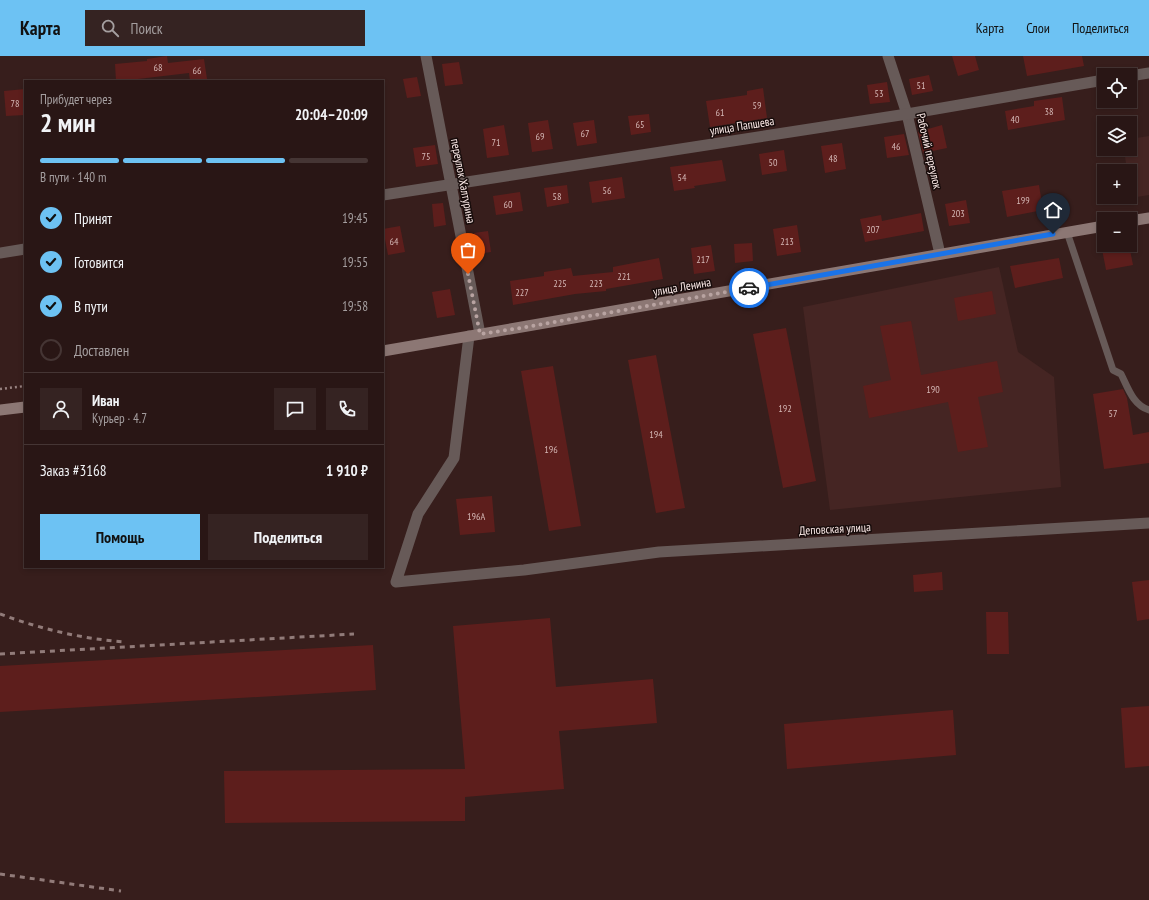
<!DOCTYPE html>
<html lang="ru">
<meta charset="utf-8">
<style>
:root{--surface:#291615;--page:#352322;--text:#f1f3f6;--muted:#a59fa0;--line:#453534;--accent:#6dc2f3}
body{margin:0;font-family:"PT Sans Narrow",sans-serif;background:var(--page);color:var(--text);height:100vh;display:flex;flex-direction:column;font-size:15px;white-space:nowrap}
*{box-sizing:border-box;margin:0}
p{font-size:13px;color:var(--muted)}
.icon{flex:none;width:22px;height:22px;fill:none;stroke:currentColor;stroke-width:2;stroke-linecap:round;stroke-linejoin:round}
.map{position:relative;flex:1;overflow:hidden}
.panel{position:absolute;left:24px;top:24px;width:360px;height:488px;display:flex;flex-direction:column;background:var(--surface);border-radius:0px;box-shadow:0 2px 6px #0003,0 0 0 1px var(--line)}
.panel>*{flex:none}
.fabs{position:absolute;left:1097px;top:12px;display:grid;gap:8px}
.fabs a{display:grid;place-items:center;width:40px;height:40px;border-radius:0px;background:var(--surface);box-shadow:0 2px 6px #0003,0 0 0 1px var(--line);font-size:20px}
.pin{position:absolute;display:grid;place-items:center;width:34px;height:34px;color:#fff;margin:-41px -17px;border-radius:50% 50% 50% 0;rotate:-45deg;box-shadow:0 0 4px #0007}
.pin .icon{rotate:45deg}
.courier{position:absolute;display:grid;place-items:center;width:40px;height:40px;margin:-20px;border:3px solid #1a73e8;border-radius:50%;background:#fff;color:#222;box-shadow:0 1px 5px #0007}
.head em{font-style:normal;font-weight:600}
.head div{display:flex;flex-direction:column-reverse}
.head{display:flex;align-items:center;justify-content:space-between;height:68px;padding:0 16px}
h1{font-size:26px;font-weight:600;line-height:30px}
.bar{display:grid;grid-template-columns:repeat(4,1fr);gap:6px 4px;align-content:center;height:48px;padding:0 16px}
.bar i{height:5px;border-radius:3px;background:var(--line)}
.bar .current{background:var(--accent)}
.bar p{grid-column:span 4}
.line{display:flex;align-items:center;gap:10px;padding:0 16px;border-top:1px solid var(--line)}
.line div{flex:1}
.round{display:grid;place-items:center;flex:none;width:42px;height:42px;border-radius:0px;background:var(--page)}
ol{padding:0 16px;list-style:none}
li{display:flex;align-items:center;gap:12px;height:44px}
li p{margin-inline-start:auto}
li .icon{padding:4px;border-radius:50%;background:var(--accent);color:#111;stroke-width:4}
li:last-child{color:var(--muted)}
li i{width:22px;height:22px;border:2px solid var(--line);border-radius:50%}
.primary-button{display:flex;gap:8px;margin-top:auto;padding:8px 16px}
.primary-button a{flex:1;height:46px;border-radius:0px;background:var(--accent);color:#111;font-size:16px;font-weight:600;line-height:46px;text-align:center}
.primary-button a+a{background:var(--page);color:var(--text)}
header{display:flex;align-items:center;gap:24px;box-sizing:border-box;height:56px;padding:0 20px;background:var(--accent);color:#111}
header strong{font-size:19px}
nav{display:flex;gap:22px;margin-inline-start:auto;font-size:14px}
.search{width:280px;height:36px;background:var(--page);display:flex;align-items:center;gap:10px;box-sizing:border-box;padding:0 14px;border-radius:0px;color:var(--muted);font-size:15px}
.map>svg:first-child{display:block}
.built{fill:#452523}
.building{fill:#5d1e1c}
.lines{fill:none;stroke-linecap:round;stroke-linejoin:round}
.path{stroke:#978280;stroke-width:2.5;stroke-dasharray:2 3;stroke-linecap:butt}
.service{stroke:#675a58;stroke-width:7}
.minor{stroke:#675a58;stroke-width:11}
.secondary{stroke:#8c7774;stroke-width:11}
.rail{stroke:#917b79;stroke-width:3;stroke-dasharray:5 5;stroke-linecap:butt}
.done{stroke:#b8a3a1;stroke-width:4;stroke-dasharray:0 7.2}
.route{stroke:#1a73e8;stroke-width:5}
.labels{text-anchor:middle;stroke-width:3;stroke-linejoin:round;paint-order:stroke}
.number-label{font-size:10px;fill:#d5b8b6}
.street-label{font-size:12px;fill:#fdebe9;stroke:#170c0b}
</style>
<header>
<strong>Карта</strong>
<div class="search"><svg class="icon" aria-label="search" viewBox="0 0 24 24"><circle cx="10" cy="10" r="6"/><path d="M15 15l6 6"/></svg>Поиск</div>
<nav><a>Карта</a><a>Слои</a><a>Поделиться</a></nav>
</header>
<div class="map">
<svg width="1149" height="844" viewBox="0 0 1149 844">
<rect width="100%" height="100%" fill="#371e1c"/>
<g class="built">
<path d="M1149 80V139L1131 142 1130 115H1127L1124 93H1130V83Z"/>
<path d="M999 211 1018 296 1054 321 1061 431 830 454 803 251Z"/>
</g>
<g class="building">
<path d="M167 0 168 7 204 3 207 23 190 25 189 17 138 23V25H116L115 8 147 5V3Z"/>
<path d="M952 0H975L979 14 958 20Z"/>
<path d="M1023 0H1082L1084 10 1027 20Z"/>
<path d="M459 6 463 28 445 30 442 8Z"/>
<path d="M929 19 933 35 912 39 909 23Z"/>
<path d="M417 21 421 40 407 42 403 23Z"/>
<path d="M887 26 890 46 870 48 867 29Z"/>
<path d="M763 32 767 62 710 71 706 45 747 39V35Z"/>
<path d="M25 33V59L6 60 4 35Z"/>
<path d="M1062 41 1065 64 1008 74 1005 55 1034 50V45Z"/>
<path d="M649 58 651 76 631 79 628 60Z"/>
<path d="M548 64 553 93 532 96 528 67Z"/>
<path d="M594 64 597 87 577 90 573 67Z"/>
<path d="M504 69 509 99 487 102 483 73Z"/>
<path d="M942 69 947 92 923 97 918 76Z"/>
<path d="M904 78 909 99 887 102 884 81Z"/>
<path d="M842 87 846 113 825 117 821 90Z"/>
<path d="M435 89 438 108 416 111 413 92Z"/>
<path d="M784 94 787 115 762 119 759 98Z"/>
<path d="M722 104 726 125 694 130 695 132 674 135 670 111Z"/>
<path d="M622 121 625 142 592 147 589 126Z"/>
<path d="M567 129 569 147 547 151 544 132Z"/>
<path d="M1039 129 1043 154 1007 161 1002 135Z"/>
<path d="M520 136 523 155 496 159 493 140Z"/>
<path d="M966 144 970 167 949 170 945 148Z"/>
<path d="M443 147 446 169 434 171 432 148Z"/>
<path d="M921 157 924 175 865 186 860 163 881 159 882 165Z"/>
<path d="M797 169 801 196 777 200 773 173Z"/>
<path d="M400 170 405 196 388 199 383 173Z"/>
<path d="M488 175 491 196 477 198 474 177Z"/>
<path d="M752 187 753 205 735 207 734 188Z"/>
<path d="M711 189 715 215 694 218 691 192Z"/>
<path d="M1122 189H1129L1133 209 1106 214 1102 193Z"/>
<path d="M659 202 663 223 606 233V235L575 238 513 249 510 225 544 220V216L571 212 573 220 613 216V211Z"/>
<path d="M1059 202 1063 222 1015 232 1010 210Z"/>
<path d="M450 233 455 259 437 262 432 236Z"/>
<path d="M992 235 996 258 958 265 954 242Z"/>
<path d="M911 265 921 319 997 305 1003 336 978 341 988 391 958 396 948 346 869 362 863 330 891 324 880 270Z"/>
<path d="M786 272 816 425 783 432 753 278Z"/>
<path d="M656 299 685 452 656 457 628 304Z"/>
<path d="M553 310 581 470 549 475 521 315Z"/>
<path d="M1123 333 1127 342 1133 379 1149 376V407L1104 413 1093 338Z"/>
<path d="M492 440 495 476 460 479 456 443Z"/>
<path d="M942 516 943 534 914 536 913 519Z"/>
<path d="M1149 524V563L1137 565 1132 526Z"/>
<path d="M986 556H1008L1009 598H987Z"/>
<path d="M550 562 556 631 653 623 657 667 559 675 564 733 465 741V765L225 767 224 715 465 713 453 570Z"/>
<path d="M373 589 376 634 0 656V610Z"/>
<path d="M1149 650V710L1125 712 1121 652Z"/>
<path d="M953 654 956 699 787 713 784 668Z"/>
</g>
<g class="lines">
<path class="path" d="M0 333 25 330"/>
<path class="service" d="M1067 176 1113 314 1121 318C1128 332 1133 349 1149 354"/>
<g class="minor">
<path d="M426 0 480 278"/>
<path d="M888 0 907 58 940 198"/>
<path d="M1130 20 1149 17"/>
<path d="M383 139 907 58 1104 24"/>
<path d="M0 197 25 193"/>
<path d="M469 280 454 402 418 458 396 526 524 514 659 496 1149 467"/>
</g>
<g class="secondary">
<path d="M1130 165 1149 162"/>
<path d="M383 295 1104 170"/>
<path d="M0 354 25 351"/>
</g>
<g class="rail">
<path d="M0 558C41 573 82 583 126 586"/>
<path d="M0 598 354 578"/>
<path d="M0 818 121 835"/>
</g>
</g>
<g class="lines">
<path class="done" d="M468 218 480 278 521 272 749 232"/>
<path class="route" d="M749 232 1053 178"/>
</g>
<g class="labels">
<g class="number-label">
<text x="158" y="15">68</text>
<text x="197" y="18">66</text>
<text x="921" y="33">51</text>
<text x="879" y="41">53</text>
<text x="15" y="51">78</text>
<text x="757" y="53">59</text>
<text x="1049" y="59">38</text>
<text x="720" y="60">61</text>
<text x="1015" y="67">40</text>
<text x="640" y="72">65</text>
<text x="585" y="81">67</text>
<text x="540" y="84">69</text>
<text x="496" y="90">71</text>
<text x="896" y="94">46</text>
<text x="426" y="104">75</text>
<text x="833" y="106">48</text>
<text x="773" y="110">50</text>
<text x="682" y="125">54</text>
<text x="607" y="138">56</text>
<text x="557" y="144">58</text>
<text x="1023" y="148">199</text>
<text x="508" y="152">60</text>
<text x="958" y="161">203</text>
<text x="873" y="177">207</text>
<text x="394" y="189">64</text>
<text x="787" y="189">213</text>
<text x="703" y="207">217</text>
<text x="624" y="224">221</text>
<text x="560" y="231">225</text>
<text x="596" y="231">223</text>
<text x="522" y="240">227</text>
<text x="933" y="337">190</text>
<text x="785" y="356">192</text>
<text x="1113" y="361">57</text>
<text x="656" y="382">194</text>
<text x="551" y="397">196</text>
<text x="476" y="464">196А</text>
</g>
<g class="street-label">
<text transform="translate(742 70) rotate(-9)" y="4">улица Папшева</text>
<text transform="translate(929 95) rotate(77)" y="4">Рабочий переулок</text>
<text transform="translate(463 125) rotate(79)" y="4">переулок Халтурина</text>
<text transform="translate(682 231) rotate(-10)" y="4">улица Ленина</text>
<text transform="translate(835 473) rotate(-3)" y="4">Деповская улица</text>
</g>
</g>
</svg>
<div class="fabs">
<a><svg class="icon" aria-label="locate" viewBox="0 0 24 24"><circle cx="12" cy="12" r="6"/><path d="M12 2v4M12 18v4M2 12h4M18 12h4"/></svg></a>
<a><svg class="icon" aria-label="layers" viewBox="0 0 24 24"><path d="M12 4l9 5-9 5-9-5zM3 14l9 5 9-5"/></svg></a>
<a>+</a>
<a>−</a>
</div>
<div class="pin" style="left:468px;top:218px;background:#ea580c"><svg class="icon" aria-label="bag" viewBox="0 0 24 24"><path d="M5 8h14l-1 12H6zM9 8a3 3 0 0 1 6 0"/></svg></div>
<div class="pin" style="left:1053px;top:178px;background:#1f2937"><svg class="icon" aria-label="home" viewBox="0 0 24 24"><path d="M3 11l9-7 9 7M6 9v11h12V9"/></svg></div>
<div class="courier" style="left:749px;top:232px"><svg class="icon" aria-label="car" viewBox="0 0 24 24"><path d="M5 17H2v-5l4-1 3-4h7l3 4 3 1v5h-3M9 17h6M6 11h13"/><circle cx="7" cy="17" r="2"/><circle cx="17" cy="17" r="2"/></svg></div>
<section class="panel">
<div class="head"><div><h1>2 мин</h1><p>Прибудет через</p></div><em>20:04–20:09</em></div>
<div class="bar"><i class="current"></i><i class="current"></i><i class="current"></i><i></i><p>В пути · 140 m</p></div>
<ol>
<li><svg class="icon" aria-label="check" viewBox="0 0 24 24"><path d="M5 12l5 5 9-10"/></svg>Принят<p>19:45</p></li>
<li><svg class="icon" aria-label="check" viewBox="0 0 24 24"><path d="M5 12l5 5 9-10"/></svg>Готовится<p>19:55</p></li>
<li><svg class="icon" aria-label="check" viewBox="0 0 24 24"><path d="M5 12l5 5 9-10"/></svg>В пути<p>19:58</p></li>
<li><i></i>Доставлен</li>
</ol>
<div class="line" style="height:72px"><a class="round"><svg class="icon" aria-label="person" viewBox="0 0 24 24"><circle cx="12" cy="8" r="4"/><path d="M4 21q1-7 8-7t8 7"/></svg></a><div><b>Иван</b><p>Курьер · 4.7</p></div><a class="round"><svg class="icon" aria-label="chat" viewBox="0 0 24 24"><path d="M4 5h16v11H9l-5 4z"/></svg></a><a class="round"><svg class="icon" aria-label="phone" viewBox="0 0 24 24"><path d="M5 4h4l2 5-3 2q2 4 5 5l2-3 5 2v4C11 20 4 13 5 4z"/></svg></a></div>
<div class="line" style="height:52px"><div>Заказ #3168</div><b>1 910 ₽</b></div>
<div class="primary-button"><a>Помощь</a><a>Поделиться</a></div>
</section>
</div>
